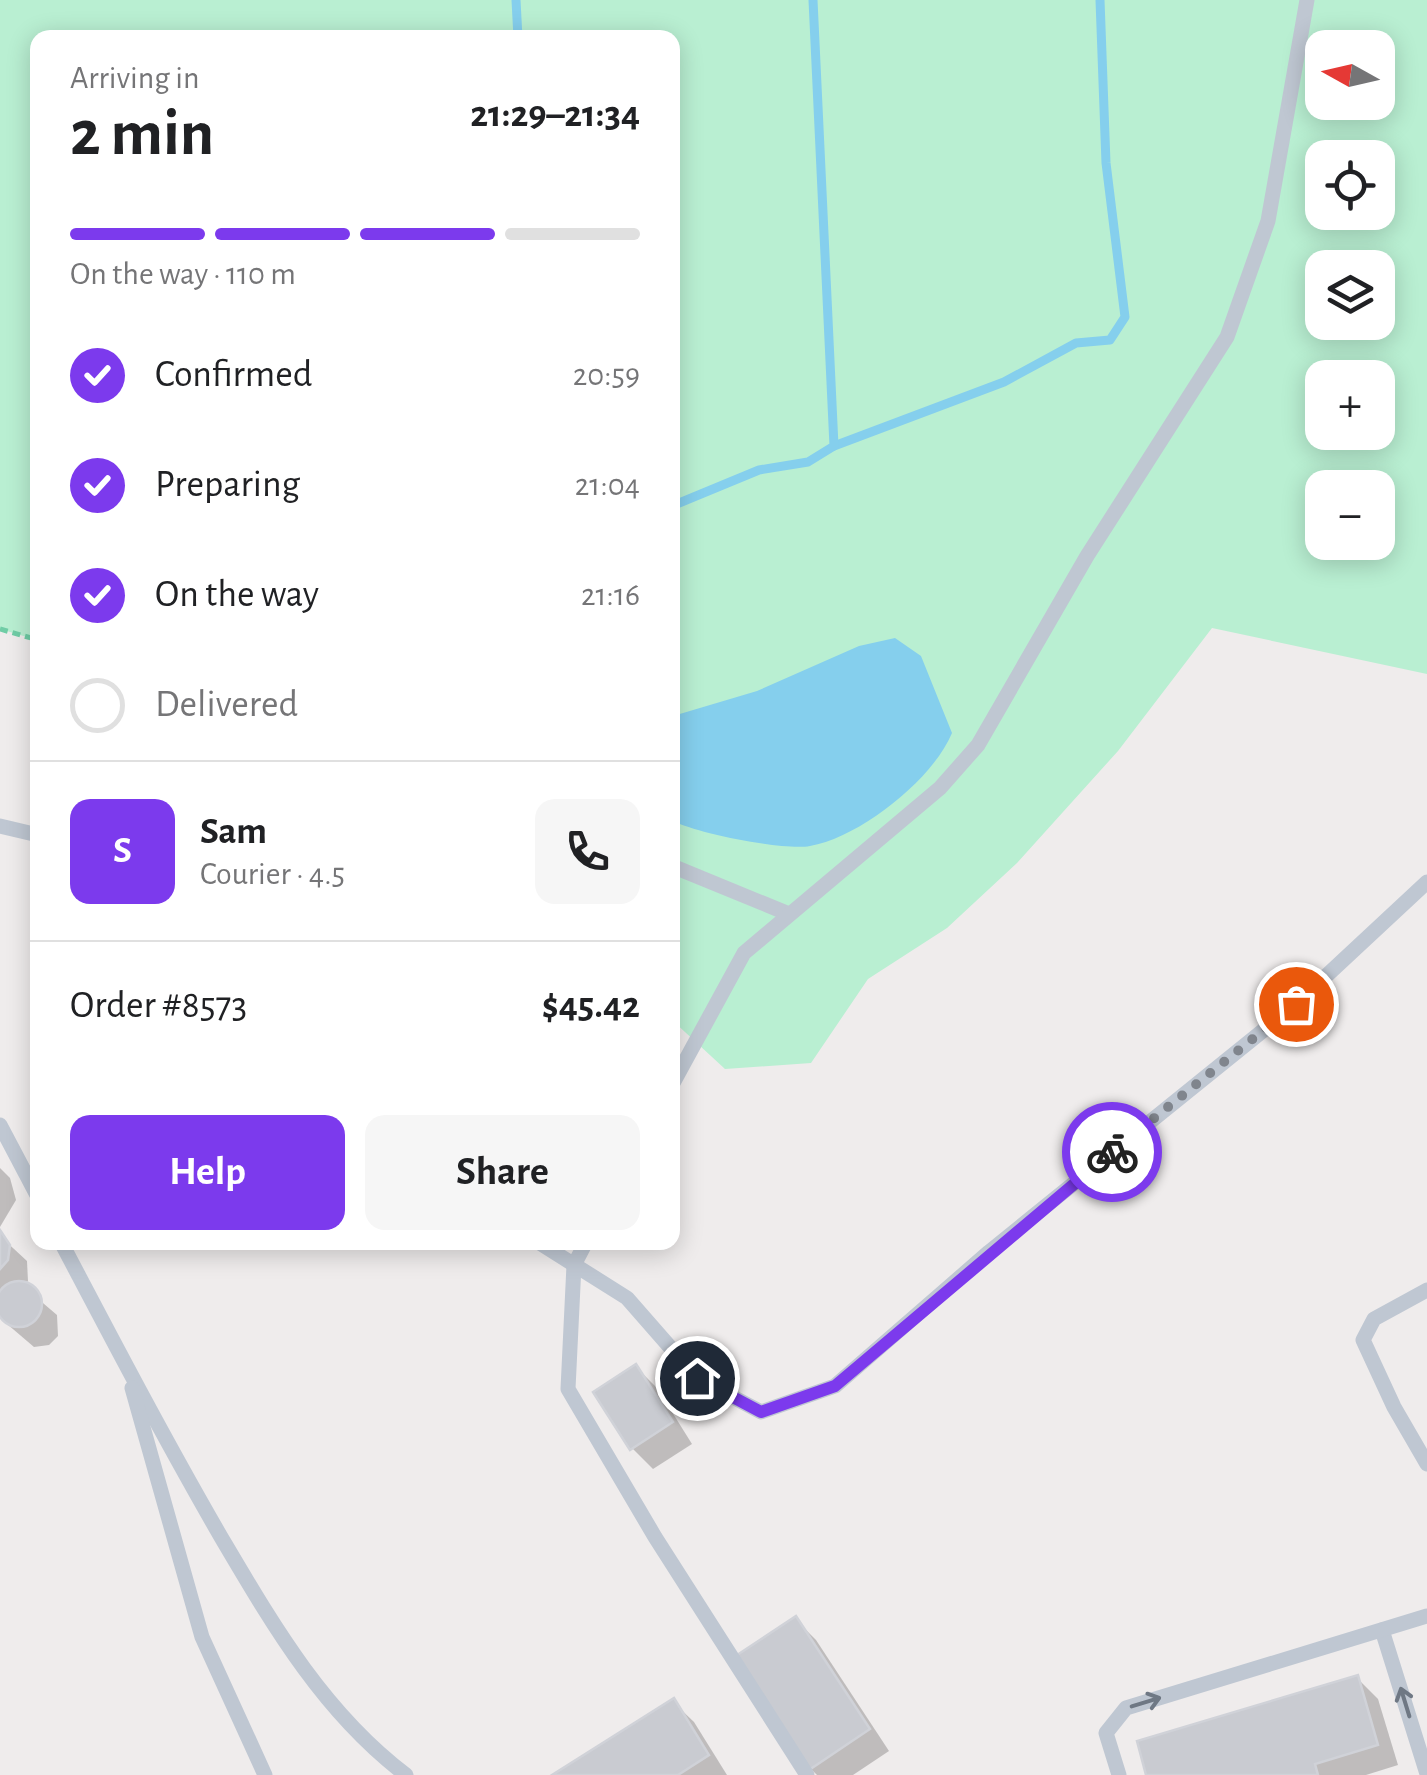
<!DOCTYPE html>
<meta charset="utf-8">
<style>
:root{--surface:#fff;--page:#f6f6f6;--text:#202124;--muted:#757577;--line:#e0e0e0;--accent:#7c3aed}
body{margin:0;font-family:"Alegreya Sans",sans-serif;background:var(--page);color:var(--text);height:100vh;display:flex;flex-direction:column;font-size:38px;white-space:nowrap}
*{box-sizing:border-box;margin:0}
p{font-size:32px;color:var(--muted)}
.icon{flex:none;width:55px;height:55px;fill:none;stroke:currentColor;stroke-width:2;stroke-linecap:round;stroke-linejoin:round}
.map{position:relative;flex:1;overflow:hidden}
.sheet{position:absolute;left:30px;top:30px;width:650px;height:1220px;display:flex;flex-direction:column;background:var(--surface);border-radius:20px;box-shadow:0 5px 25px #0003}
.sheet>*{flex:none}
.needle{width:65px;rotate:278deg}
.controls{position:absolute;left:1305px;top:30px;display:grid;gap:20px}
.controls a{display:grid;place-items:center;width:90px;height:90px;border-radius:20px;background:var(--surface);box-shadow:0 5px 25px #0003;font-size:50px}
.pin{position:absolute;display:grid;place-items:center;width:85px;height:85px;color:#fff;margin:-42px;border:5px solid #fff;border-radius:50%;box-shadow:0 2px 10px #0007}
.courier{position:absolute;display:grid;place-items:center;width:100px;height:100px;margin:-50px;border:8px solid #7c3aed;border-radius:50%;background:#fff;color:#222;box-shadow:0 2px 12px #0007}
.head em{font-style:normal;font-weight:600}
.head div{display:flex;flex-direction:column-reverse}
.head{display:flex;align-items:center;justify-content:space-between;height:170px;padding:0 40px}
h1{font-size:65px;font-weight:600;line-height:75px}
.bar{display:grid;grid-template-columns:repeat(4,1fr);gap:15px 10px;align-content:center;height:120px;padding:0 40px}
.bar i{height:12px;border-radius:8px;background:var(--line)}
.bar .on{background:var(--accent)}
.bar p{grid-column:span 4}
.line{display:flex;align-items:center;gap:25px;padding:0 40px;border-top:2px solid var(--line)}
.line div{flex:1}
.round{display:grid;place-items:center;flex:none;width:105px;height:105px;border-radius:20px;background:var(--page)}
ol{padding:0 40px;list-style:none}
li{display:flex;align-items:center;gap:30px;height:110px}
li p{margin-inline-start:auto}
li .icon{padding:10px;border-radius:50%;background:var(--accent);color:#fff;stroke-width:4}
li:last-child{color:var(--muted)}
li i{width:55px;height:55px;border:5px solid var(--line);border-radius:50%}
.cta{display:flex;gap:20px;margin-top:auto;padding:20px 40px}
.cta a{flex:1;height:115px;border-radius:20px;background:var(--accent);color:#fff;font-size:40px;font-weight:600;line-height:115px;text-align:center}
.cta a+a{background:var(--page);color:var(--text)}
.map>svg:first-child{display:block}
.green{fill:#b9efd2;fill-rule:evenodd}
.water{fill:#85cfed}
.shadow{fill:#0003}
.lines{fill:none;stroke-linecap:round;stroke-linejoin:round}
.stream{stroke:#85cfed;stroke-width:9}
.building{fill:#c9cbd1;stroke:#d0d2d8;stroke-width:2.5}
.path{stroke:#70cda6;stroke-width:5;stroke-dasharray:8 5;stroke-linecap:butt}
.service{stroke:#bfc7d2;stroke-width:15}
.oneway{stroke:#6f7884}
.done{stroke:#80858d;stroke-width:10;stroke-dasharray:0 18}
.route{stroke:#7c3aed;stroke-width:12}
</style>
<div class="map">
<svg width="1427" height="1775" viewBox="0 0 1427 1775">
<rect width="100%" height="100%" fill="#efecec"/>
<path class="green" d="M0 0H1427V674L1212 628 1118 751 1017 863 947 928 868 979 811 1063 725 1069 672 1020V38H38L37 640 0 629ZM1322 48H1378V102H1322ZM1322 158H1378V212H1322ZM1322 268H1378V322H1322ZM1322 378H1378V432H1322ZM1322 488H1378V542H1322Z"/>
<path class="water" d="M895 638 921 656 952 733C933 779 861 837 810 846 784 851 696 833 673 821V716L757 691 859 646Z"/>
<g class="shadow">
<path d="M0 1168 10 1178 16 1200 0 1227Z"/>
<path d="M0 1236 27 1261 28 1281 23 1286 57 1315 58 1336 49 1345 34 1347 0 1318Z"/>
<path d="M636 1367 657 1388 692 1444 653 1469 632 1448Z"/>
<path d="M795 1619 816 1640 889 1751 853 1775H817L811 1769Z"/>
<path d="M1357 1678 1378 1699 1398 1765 1366 1775H1149Z"/>
<path d="M673 1702 694 1722 727 1775H557Z"/>
</g>
<g class="lines">
<g class="stream">
<path d="M516 0 518 38"/>
<path d="M834 446 1004 382 1076 343 1110 340 1125 317 1106 163 1100 0"/>
<path d="M672 506 759 470 808 462 834 446 813 0"/>
</g>
</g>
<g class="building">
<path d="M0 1230 10 1245 8 1260 0 1269Z"/>
<circle cx="19" cy="1304" r="23"/>
<path d="M636 1364 673 1422 630 1450 593 1392Z"/>
<path d="M796 1616 870 1729 809 1770 734 1657Z"/>
<path d="M1358 1675 1378 1745 1315 1764 1318 1775H1146L1137 1741Z"/>
<path d="M674 1698 709 1755 678 1775H552Z"/>
</g>
<g class="lines">
<path class="path" d="M0 629 38 640"/>
<g class="service">
<path d="M0 826 38 835"/>
<path d="M672 866 789 914"/>
<path d="M672 1085 744 953 940 788 978 745 1087 556 1227 337 1268 221 1307 0"/>
<path d="M0 1125 38 1197"/>
<path d="M61 1242C113 1341 165 1440 221 1537 273 1625 323 1712 406 1775"/>
<path d="M538 1242 627 1298 697 1378 761 1412 835 1386 989 1252 1296 1004 1427 882"/>
<path d="M586 1242 574 1265 568 1389 655 1537 807 1775"/>
<path d="M1427 1290 1374 1319 1363 1340 1394 1407 1427 1464"/>
<path d="M132 1388 202 1637 265 1775"/>
<path d="M1382 1630 1427 1774"/>
<path d="M1119 1775 1106 1733 1126 1708 1427 1616"/>
</g>
</g>
<defs><path id="oneway-shaft" d="M-6 0H5M1.5-3L5.5 0L1.5 3" fill="none" stroke-width="1.6" stroke-linecap="round" stroke-linejoin="round" transform="scale(2.5)"/></defs>
<g class="oneway">
<use href="#oneway-shaft" transform="translate(1146 1702) rotate(-17)"/>
<use href="#oneway-shaft" transform="translate(1405 1702) rotate(-107)"/>
</g>
<g class="lines">
<path class="done" d="M1112 1152 1296 1004"/>
<path class="route" d="M697 1378 761 1412 835 1386 1112 1152"/>
</g>
</svg>
<div class="controls">
<a><svg class="needle" viewBox="-14 -14 28 28"><path d="M0-13l5 13h-10z" fill="#e53935"/><path d="M0 13l5-13h-10z" fill="#757577"/></svg></a>
<a><svg class="icon" aria-label="locate" viewBox="0 0 24 24"><circle cx="12" cy="12" r="6"/><path d="M12 2v4M12 18v4M2 12h4M18 12h4"/></svg></a>
<a><svg class="icon" aria-label="layers" viewBox="0 0 24 24"><path d="M12 4l9 5-9 5-9-5zM3 14l9 5 9-5"/></svg></a>
<a>+</a>
<a>−</a>
</div>
<div class="pin" style="left:1296px;top:1004px;background:#ea580c"><svg class="icon" aria-label="bag" viewBox="0 0 24 24"><path d="M5 8h14l-1 12H6zM9 8a3 3 0 0 1 6 0"/></svg></div>
<div class="pin" style="left:697px;top:1378px;background:#1f2937"><svg class="icon" aria-label="home" viewBox="0 0 24 24"><path d="M3 11l9-7 9 7M6 9v11h12V9"/></svg></div>
<div class="courier" style="left:1112px;top:1152px"><svg class="icon" aria-label="bike" viewBox="0 0 24 24"><circle cx="6" cy="16" r="4"/><circle cx="18" cy="16" r="4"/><path d="M6 16l4-8h5l3 8M10 8l3 8H6M13 5h3"/></svg></div>
<section class="sheet">
<div class="head"><div><h1>2 min</h1><p>Arriving in</p></div><em>21:29–21:34</em></div>
<div class="bar"><i class="on"></i><i class="on"></i><i class="on"></i><i></i><p>On the way · 110 m</p></div>
<ol>
<li><svg class="icon" aria-label="check" viewBox="0 0 24 24"><path d="M5 12l5 5 9-10"/></svg>Confirmed<p>20:59</p></li>
<li><svg class="icon" aria-label="check" viewBox="0 0 24 24"><path d="M5 12l5 5 9-10"/></svg>Preparing<p>21:04</p></li>
<li><svg class="icon" aria-label="check" viewBox="0 0 24 24"><path d="M5 12l5 5 9-10"/></svg>On the way<p>21:16</p></li>
<li><i></i>Delivered</li>
</ol>
<div class="line" style="height:180px"><b class="round" style="background:var(--accent);color:#fff">S</b><div><b>Sam</b><p>Courier · 4.5</p></div><a class="round"><svg class="icon" aria-label="phone" viewBox="0 0 24 24"><path d="M5 4h4l2 5-3 2q2 4 5 5l2-3 5 2v4C11 20 4 13 5 4z"/></svg></a></div>
<div class="line" style="height:130px"><div>Order #8573</div><b>$45.42</b></div>
<div class="cta"><a>Help</a><a>Share</a></div>
</section>
</div>
